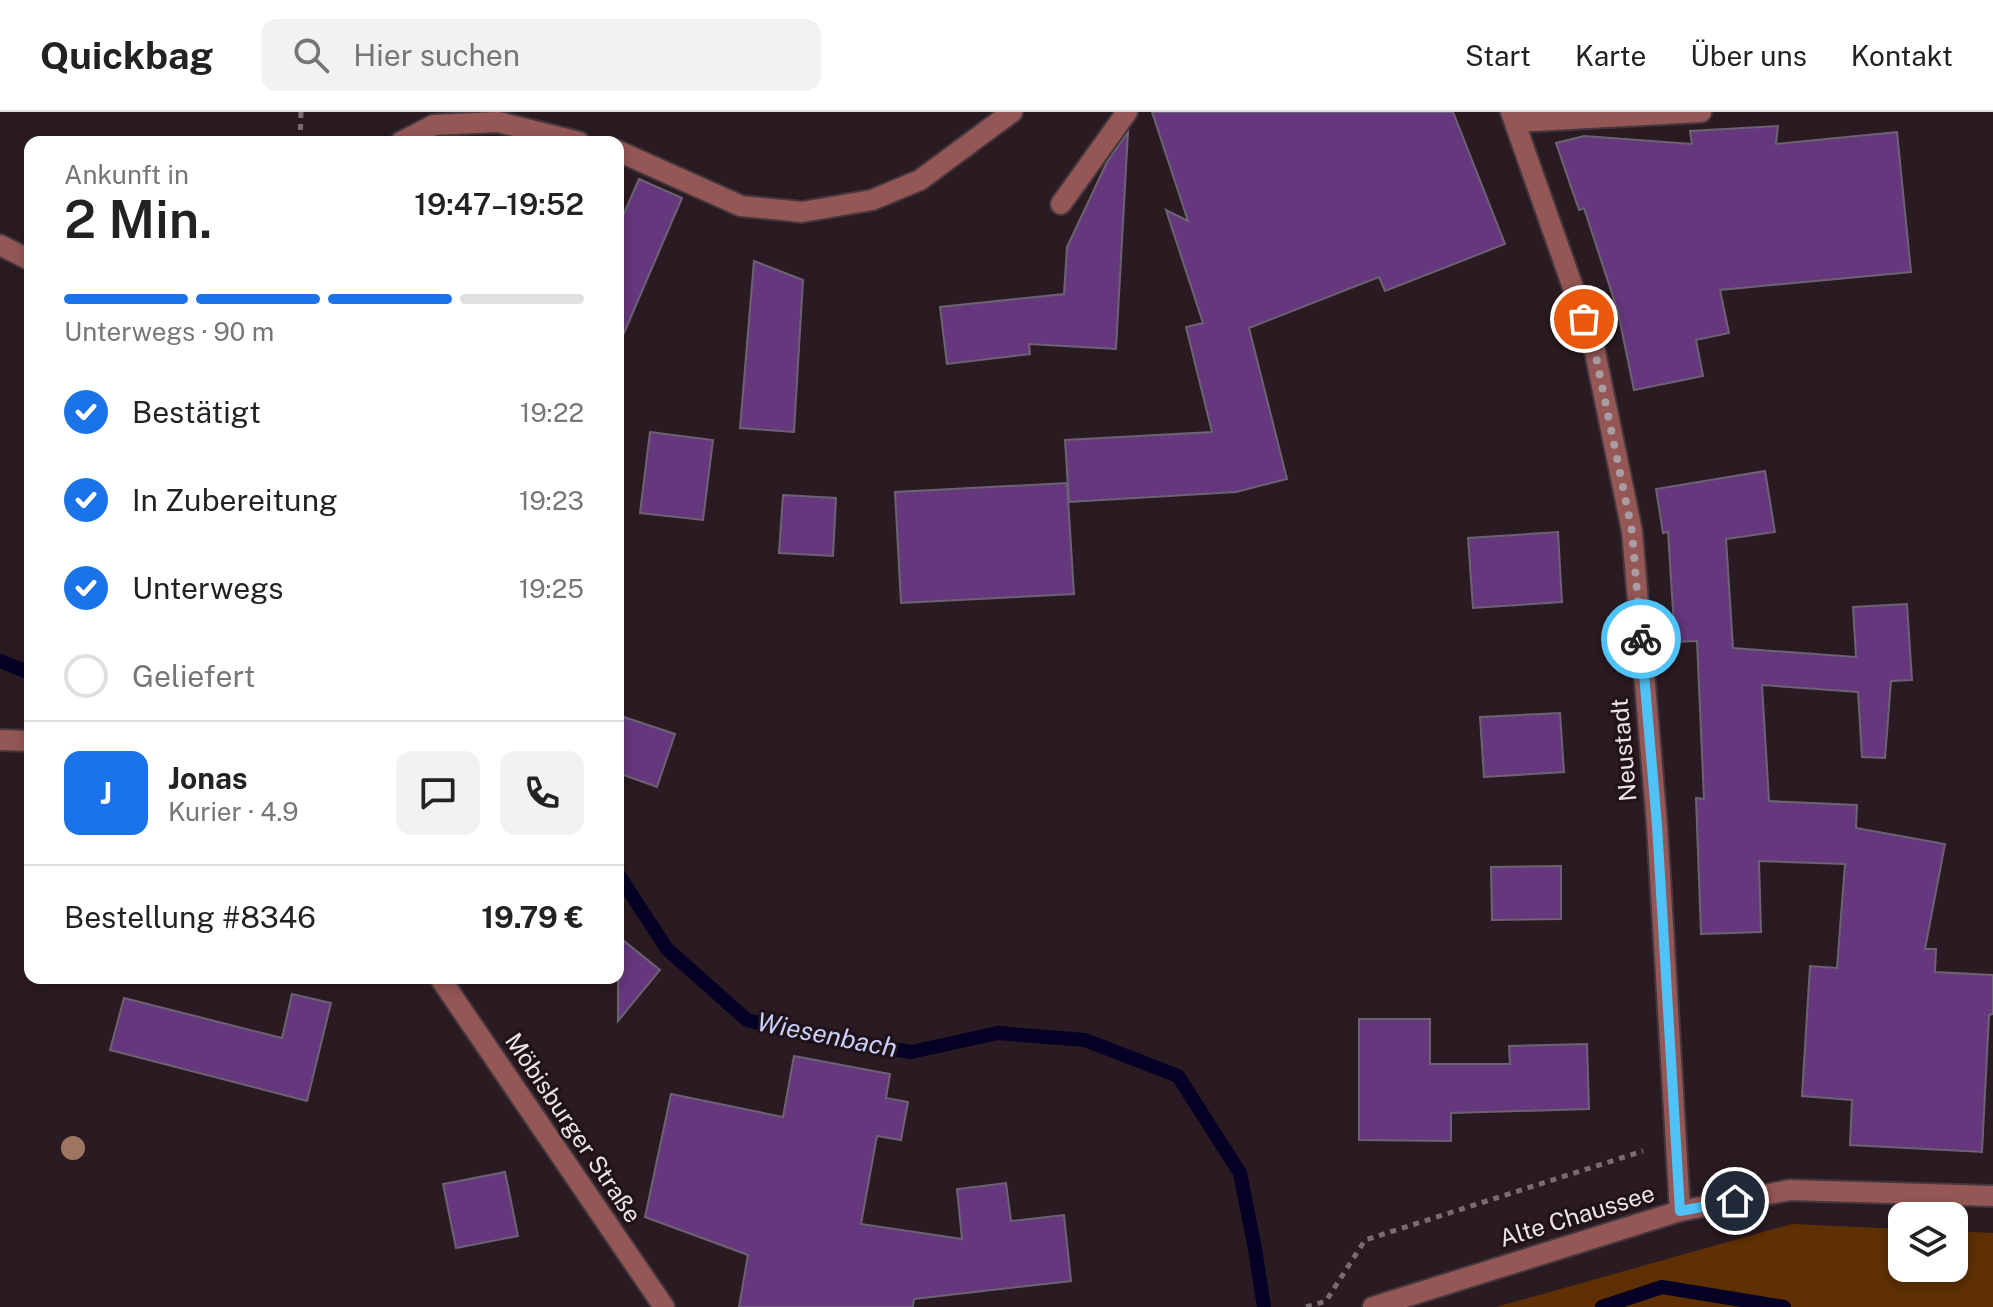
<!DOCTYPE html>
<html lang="de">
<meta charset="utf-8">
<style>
:root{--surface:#fff;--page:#f2f2f2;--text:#222;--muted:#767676;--line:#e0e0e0;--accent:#1a73e8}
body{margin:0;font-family:"Public Sans",sans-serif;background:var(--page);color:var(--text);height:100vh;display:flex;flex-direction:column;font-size:30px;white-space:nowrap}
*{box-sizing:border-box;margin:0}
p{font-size:26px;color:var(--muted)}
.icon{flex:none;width:44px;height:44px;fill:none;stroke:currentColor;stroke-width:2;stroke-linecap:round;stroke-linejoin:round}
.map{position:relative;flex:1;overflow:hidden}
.sheet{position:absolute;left:24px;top:24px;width:600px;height:848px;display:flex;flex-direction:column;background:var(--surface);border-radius:16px;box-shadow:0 4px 12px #0003}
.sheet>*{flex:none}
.tools{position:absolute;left:1888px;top:1090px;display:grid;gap:16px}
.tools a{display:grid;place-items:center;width:80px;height:80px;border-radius:16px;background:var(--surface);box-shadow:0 4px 12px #0003;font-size:40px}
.pin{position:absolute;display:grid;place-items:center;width:68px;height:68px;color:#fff;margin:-34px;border:4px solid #fff;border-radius:50%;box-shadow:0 2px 8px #0007}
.courier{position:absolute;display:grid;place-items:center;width:80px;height:80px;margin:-40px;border:6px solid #4fc3f7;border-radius:50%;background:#fff;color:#222;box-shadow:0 2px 10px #0007}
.summary em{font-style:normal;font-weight:600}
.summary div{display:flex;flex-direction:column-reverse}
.summary{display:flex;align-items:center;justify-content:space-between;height:136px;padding:0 40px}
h1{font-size:52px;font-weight:600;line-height:60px}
.bar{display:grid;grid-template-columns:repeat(4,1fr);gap:12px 8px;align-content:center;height:96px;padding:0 40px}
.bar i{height:10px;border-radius:6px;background:var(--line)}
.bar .current{background:var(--accent)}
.bar p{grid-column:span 4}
.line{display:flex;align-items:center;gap:20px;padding:0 40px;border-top:2px solid var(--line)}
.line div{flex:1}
.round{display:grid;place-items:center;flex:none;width:84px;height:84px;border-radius:16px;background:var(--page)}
ol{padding:0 40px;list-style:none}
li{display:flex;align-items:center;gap:24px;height:88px}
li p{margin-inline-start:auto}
li .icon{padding:8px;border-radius:50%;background:var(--accent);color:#fff;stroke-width:4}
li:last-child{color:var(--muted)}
li i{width:44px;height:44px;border:4px solid var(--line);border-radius:50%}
header{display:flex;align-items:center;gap:48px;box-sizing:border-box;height:112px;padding:0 40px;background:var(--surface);border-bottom:2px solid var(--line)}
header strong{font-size:38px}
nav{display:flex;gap:44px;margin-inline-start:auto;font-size:28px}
.search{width:560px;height:72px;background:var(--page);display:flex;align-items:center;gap:20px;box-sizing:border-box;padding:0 28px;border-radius:16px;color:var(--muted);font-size:30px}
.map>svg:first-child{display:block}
.green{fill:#5e3004}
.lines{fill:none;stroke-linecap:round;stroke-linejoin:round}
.stream{stroke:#050124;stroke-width:14}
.building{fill:#65377d;stroke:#6c6372;stroke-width:2}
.minor-casing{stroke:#45373e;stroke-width:24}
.tertiary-casing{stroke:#45373e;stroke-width:24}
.path{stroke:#796c72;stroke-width:5;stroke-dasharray:6 6;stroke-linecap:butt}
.minor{stroke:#945755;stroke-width:20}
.tertiary{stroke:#945755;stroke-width:20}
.tree{fill:#9e7561}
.done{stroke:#a99ca2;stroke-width:8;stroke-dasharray:0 14.4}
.route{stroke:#4fc3f7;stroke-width:10}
.labels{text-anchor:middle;stroke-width:6;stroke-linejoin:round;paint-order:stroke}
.street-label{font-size:24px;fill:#ede2e7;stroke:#201219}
.water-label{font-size:26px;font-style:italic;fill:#c9d0fc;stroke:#201219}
</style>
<header>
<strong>Quickbag</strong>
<div class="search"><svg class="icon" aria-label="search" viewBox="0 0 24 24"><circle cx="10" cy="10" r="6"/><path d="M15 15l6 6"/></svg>Hier suchen</div>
<nav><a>Start</a><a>Karte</a><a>Über uns</a><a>Kontakt</a></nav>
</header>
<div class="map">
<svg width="1993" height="1195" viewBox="0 0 1993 1195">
<rect width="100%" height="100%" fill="#2a1b22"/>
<path class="green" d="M1792 1112 1902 1117V1156H1954V1119L1993 1121V1195H1496Z"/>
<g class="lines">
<g class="stream">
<path d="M0 549 30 561"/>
<path d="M618 762 667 837 747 908 811 924 911 940 998 921 1085 928 1178 964 1240 1061 1255 1137 1264 1195"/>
<path d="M1602 1195 1662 1175 1784 1195"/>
</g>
</g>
<g class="building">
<path d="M1152 0H1453L1505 132 1385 179 1379 165 1249 216 1287 367 1236 380 1069 390 1065 328 1212 320 1186 215 1203 211 1166 98 1188 109Z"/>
<path d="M1778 14 1776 32 1897 20 1911 160 1720 178 1729 221 1696 228 1703 264 1634 278 1618 200 1584 96 1579 98 1556 31 1584 24 1692 32 1690 19Z"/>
<path d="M1128 20 1116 237 1029 232 1030 242 947 252 940 195 1064 182 1067 135 1107 50Z"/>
<path d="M639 67 682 86 618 235V115Z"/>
<path d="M754 149 803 168 794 320 740 316Z"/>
<path d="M650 320 713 328 703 408 640 401Z"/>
<path d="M1765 359 1775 420 1726 427 1733 536 1856 545 1853 495 1907 492 1912 568 1891 569 1885 646 1862 645 1858 580 1762 573 1769 689 1857 693 1856 716 1945 732 1925 837H1936L1935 860 1993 863V902L1989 903 1982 1040 1850 1033 1852 988 1802 984 1810 854 1837 856 1845 752 1759 749 1761 820 1701 822 1696 686 1704 687 1697 529 1675 530 1668 420 1663 421 1656 377Z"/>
<path d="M1067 371 1074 482 901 491 895 380Z"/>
<path d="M783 383 836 386 833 444 779 441Z"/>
<path d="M1558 420 1562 490 1473 496 1468 426Z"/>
<path d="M1560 601 1564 660 1484 665 1480 605Z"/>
<path d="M618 603 675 622 657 675 618 661Z"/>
<path d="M1561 754V807L1492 808 1491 755Z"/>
<path d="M618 824 660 858 618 909Z"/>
<path d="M292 882 331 891 307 989 110 938 124 886 282 926Z"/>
<path d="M1359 907H1430V952H1510L1509 934 1587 932 1589 997 1451 1001V1029L1359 1028Z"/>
<path d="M794 944 890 962 886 986 908 990 901 1028 877 1024 861 1112 962 1127 957 1077 1006 1071 1011 1109 1064 1103 1071 1169 914 1187 913 1195H739L748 1143 645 1105 671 982 783 1005Z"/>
<path d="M505 1060 518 1124 456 1136 443 1072Z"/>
</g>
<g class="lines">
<defs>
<g id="minor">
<path d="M1511 0 1594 235 1632 419 1657 713 1680 1099"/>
<path d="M1515 10 1701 0"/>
<path d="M401 30 434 13 498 10 579 30"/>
<path d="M618 39 741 94 802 100 872 88 920 68 1012 0"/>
<path d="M1061 92 1127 0"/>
<path d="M0 628 30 629"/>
</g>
<g id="tertiary">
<path d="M0 133 30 148"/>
<path d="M440 866 664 1195"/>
<path d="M1373 1195 1680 1099 1790 1078 1993 1084"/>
</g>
</defs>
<use href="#minor" class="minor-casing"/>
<use href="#tertiary" class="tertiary-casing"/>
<g class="path">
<path d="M300 30 301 0"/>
<path d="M1306 1195 1326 1189 1365 1128 1643 1039"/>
</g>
<use href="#minor" class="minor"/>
<use href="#tertiary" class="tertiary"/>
</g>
<circle class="tree" cx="73" cy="1036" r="12"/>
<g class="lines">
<path class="done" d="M1584 207 1594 235 1632 419 1641 527"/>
<path class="route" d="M1641 527 1657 713 1680 1099 1735 1089"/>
</g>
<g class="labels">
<g class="street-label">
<text transform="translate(1624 638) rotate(-95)" y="8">Neustadt</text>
<text transform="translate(573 1016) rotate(56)" y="8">Möbisburger Straße</text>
<text transform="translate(1577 1104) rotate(-17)" y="8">Alte Chaussee</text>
</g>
<g class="water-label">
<text transform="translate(827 923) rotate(11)" y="9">Wiesenbach</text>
</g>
</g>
</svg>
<div class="tools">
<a><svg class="icon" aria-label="layers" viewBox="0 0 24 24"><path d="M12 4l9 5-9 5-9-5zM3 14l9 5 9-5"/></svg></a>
</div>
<div class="pin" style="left:1584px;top:207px;background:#ea580c"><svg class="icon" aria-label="bag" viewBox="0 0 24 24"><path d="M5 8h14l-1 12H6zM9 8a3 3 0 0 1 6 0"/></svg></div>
<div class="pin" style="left:1735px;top:1089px;background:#1f2937"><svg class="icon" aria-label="home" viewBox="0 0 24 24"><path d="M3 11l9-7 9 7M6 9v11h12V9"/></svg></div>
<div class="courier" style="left:1641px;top:527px"><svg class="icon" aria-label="bike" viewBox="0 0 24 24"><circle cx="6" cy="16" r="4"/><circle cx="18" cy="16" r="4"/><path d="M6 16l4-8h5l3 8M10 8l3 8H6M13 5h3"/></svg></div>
<section class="sheet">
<div class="summary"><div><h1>2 Min.</h1><p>Ankunft in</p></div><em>19:47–19:52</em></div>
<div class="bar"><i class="current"></i><i class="current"></i><i class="current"></i><i></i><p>Unterwegs · 90 m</p></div>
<ol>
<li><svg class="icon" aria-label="check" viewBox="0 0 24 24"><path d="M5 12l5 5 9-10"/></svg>Bestätigt<p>19:22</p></li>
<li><svg class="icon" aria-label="check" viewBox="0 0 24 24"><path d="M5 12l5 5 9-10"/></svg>In Zubereitung<p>19:23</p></li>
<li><svg class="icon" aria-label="check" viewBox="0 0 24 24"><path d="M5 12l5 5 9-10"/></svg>Unterwegs<p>19:25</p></li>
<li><i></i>Geliefert</li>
</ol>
<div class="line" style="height:144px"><b class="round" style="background:var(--accent);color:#fff">J</b><div><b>Jonas</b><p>Kurier · 4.9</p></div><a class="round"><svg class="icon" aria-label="chat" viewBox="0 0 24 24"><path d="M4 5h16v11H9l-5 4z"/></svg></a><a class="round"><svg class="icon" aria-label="phone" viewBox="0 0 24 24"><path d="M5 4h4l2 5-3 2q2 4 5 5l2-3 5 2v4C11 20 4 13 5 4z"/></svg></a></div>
<div class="line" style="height:104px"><div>Bestellung #8346</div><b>19.79 €</b></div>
</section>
</div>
